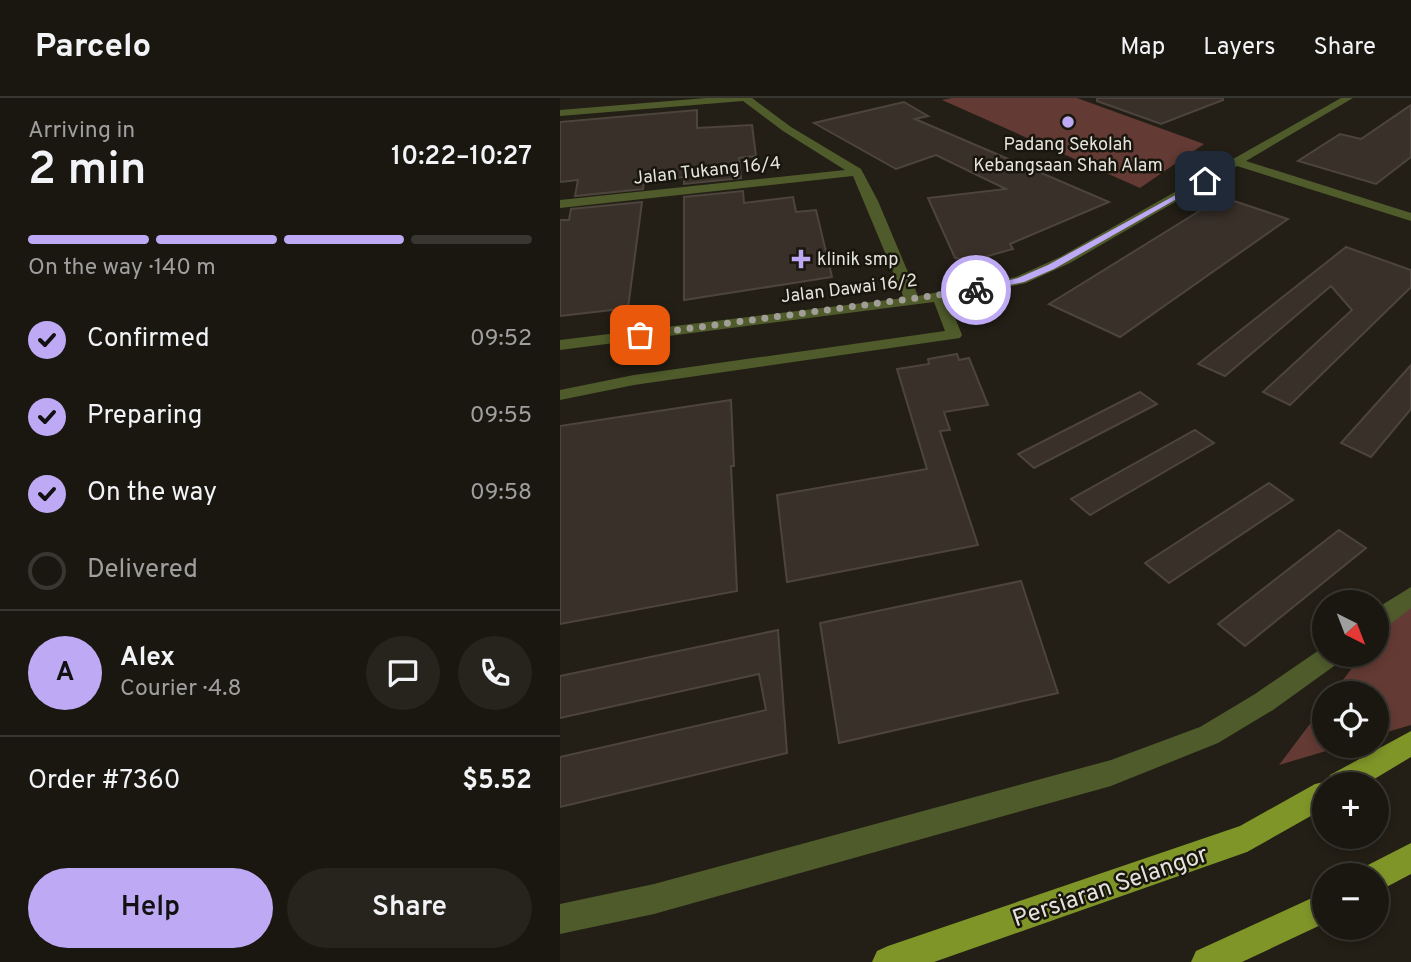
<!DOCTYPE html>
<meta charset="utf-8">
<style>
:root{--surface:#1a1710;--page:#27241e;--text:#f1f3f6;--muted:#9f9f9f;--line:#383630;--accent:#bea9f4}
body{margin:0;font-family:Overpass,sans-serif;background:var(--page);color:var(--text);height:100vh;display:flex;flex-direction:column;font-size:26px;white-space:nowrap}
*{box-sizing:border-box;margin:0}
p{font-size:23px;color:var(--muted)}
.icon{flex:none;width:38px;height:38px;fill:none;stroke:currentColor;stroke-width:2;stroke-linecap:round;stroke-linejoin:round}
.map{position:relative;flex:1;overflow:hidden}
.side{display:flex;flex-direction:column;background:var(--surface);width:560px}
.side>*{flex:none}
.needle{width:46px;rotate:138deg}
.tools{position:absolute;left:752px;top:492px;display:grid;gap:14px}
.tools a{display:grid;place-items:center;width:77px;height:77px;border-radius:50%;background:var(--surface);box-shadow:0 4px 10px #0003,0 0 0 2px var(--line);font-size:35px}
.pin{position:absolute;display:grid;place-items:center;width:60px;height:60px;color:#fff;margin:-30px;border-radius:14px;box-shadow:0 4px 10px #0006}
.courier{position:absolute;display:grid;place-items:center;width:70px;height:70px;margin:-35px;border:5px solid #bea9f4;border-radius:50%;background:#fff;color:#222;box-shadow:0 2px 9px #0007}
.overview em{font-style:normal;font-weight:600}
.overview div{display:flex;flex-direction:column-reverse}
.overview{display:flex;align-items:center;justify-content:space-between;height:119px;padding:0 28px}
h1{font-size:46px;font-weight:600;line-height:52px}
.bar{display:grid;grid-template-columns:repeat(4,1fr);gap:10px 7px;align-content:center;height:84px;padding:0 28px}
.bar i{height:9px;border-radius:5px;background:var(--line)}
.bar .selected{background:var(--accent)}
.bar p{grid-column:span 4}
.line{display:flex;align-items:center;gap:18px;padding:0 28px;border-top:2px solid var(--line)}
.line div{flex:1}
.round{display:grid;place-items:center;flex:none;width:74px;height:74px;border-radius:37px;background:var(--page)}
ol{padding:0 28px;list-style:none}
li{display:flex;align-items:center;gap:21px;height:77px}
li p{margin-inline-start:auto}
li .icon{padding:7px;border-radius:50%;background:var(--accent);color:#111;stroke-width:4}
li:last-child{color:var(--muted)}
li i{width:38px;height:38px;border:4px solid var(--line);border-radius:50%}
.primary-button{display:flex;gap:14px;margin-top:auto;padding:14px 28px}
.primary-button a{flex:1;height:80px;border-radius:42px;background:var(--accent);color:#111;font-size:28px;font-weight:600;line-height:80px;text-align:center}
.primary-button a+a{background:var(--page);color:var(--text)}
header{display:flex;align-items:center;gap:42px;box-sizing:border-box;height:98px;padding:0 35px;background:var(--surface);border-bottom:2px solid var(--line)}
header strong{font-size:33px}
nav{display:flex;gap:38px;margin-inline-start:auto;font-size:24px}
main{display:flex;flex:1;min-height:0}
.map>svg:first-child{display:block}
.green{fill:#633a34}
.building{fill:#393029;stroke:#4d443d;stroke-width:2}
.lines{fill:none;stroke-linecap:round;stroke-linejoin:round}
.minor{fill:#4f5b2b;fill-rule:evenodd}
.major{fill:#7f9528;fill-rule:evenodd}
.route{fill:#bea9f4}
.done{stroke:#a19e97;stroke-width:7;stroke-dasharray:0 12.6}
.poi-dot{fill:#bea9f4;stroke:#19160d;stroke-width:2.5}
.labels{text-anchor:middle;stroke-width:5;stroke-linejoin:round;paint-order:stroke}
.far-poi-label{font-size:18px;fill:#e5e3dd;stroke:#19160d}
.far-street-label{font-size:18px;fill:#e5e3dd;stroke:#19160d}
.near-street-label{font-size:24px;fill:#e5e3dd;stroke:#19160d}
</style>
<header>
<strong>Parcelo</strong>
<nav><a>Map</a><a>Layers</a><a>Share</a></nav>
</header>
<main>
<section class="side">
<div class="overview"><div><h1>2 min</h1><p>Arriving in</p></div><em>10:22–10:27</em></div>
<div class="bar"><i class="selected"></i><i class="selected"></i><i class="selected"></i><i></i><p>On the way · 140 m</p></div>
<ol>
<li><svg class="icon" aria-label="check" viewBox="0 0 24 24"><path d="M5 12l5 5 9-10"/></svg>Confirmed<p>09:52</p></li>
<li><svg class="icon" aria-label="check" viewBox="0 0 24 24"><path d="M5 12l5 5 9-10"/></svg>Preparing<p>09:55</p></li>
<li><svg class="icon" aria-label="check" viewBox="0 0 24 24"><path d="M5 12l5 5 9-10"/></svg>On the way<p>09:58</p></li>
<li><i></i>Delivered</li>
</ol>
<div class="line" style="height:126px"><b class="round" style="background:var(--accent);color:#111">A</b><div><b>Alex</b><p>Courier · 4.8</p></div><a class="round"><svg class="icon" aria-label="chat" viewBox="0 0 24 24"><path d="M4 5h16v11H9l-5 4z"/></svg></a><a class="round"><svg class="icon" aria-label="phone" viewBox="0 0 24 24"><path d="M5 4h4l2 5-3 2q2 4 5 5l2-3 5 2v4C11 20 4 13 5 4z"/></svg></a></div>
<div class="line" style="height:91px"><div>Order #7360</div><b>$5.52</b></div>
<div class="primary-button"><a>Help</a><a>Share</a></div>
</section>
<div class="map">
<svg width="851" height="864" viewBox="0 0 851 864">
<rect width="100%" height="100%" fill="#231f16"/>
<g class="green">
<path d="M392 0H517L644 46 580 90 382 2Z"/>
<path d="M851 492V627L817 637V595H773L802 557 817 556V537Z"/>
<path d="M765 606V648H783L719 667Z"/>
</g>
<g class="building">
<path d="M537 0H663V2L601 26 537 3Z"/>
<path d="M344 4 368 18 355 21 549 104 450 146 453 151 410 163 395 160 368 100 446 91 376 57 336 71 254 25Z"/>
<path d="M851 7V59L816 86 738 63 780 36 801 41Z"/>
<path d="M137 12V30L192 27 196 58 179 60 181 80 124 86V79L84 83 83 91 15 98 18 82 0 84V24Z"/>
<path d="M183 93 184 105 233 99 236 114 256 112 272 179 124 202V99Z"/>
<path d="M662 99 728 121 560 239 489 206Z"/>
<path d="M82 104 68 210 0 218V122H9L11 111Z"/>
<path d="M786 149 851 172V189L730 307 703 294 792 212 771 188 665 278 638 266Z"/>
<path d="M397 256 399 262 409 260 428 307 384 314 390 332 380 333 418 447 227 484 217 397 367 371 337 271 369 266 368 261Z"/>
<path d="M851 267V311L811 359 781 345Z"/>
<path d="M580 294 597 306 474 370 458 356Z"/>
<path d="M171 302 174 368H171L177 493 0 526V328Z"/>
<path d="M635 332 654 345 530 417 511 401Z"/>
<path d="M709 385 733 402 609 485 585 465Z"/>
<path d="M779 432 806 450 685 548 658 526Z"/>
<path d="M461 483 498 595 279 645 260 525Z"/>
<path d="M218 532 227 655 0 709V659L206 612 199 576 0 620V578Z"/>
</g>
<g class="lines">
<g class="minor">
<path d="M146 0H192L231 29 301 71 318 103 358 198 456 179 500 159 781 0H793L686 63 851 115V123L677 68 510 165 466 185 388 202 402 237 400 240 74 287 0 302V292L74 277 385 233 374 204 0 252V242L344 200 293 78 0 110V102L285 72 223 33 183 3 0 18V12Z"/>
<path d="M851 489V510L825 530 817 532V510Z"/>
<path d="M765 548V556H784L781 563 713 612 658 645 551 688 94 816 0 836V806L94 786 551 662 640 629 695 596Z"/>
</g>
<g class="major">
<path d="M851 633V659L806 686H765V710L687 754 374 864H312L317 853 328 848 680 728 755 686 768 683 770 677Z"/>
<path d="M851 745V776L817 794V777H803L806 768Z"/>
<path d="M765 794V825L682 864H631L636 853Z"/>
</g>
</g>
<path class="route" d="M643 82 648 83 494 171 464 184 416 194 412 192 458 180 488 167Z"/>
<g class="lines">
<path class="done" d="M80 237 416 192"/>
</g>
<g class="poi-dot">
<circle cx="508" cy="24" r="7"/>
<path d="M237.5 150.5h7v7h7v7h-7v7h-7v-7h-7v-7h7z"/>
</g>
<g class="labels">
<g class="far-poi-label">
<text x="508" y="52">Padang Sekolah<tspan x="508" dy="21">Kebangsaan Shah Alam</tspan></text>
<text x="257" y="167" text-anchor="start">klinik smp</text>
</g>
<g class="far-street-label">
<text transform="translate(147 72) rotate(-6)" y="6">Jalan Tukang 16/4</text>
<text transform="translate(289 190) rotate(-7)" y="6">Jalan Dawai 16/2</text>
</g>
<g class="near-street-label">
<text transform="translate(550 788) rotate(-19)" y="8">Persiaran Selangor</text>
</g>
</g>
</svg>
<div class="tools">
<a><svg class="needle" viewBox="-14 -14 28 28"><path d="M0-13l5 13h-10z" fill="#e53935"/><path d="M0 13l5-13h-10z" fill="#9f9f9f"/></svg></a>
<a><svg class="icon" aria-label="locate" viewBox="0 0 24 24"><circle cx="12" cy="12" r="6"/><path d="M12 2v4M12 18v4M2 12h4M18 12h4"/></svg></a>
<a>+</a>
<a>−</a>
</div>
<div class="pin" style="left:80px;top:237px;background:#ea580c"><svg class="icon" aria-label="bag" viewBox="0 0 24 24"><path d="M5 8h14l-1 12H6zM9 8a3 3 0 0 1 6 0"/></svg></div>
<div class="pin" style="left:645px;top:83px;background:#1f2937"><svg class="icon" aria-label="home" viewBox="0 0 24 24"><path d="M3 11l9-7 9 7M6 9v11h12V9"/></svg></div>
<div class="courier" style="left:416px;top:192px"><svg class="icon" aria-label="bike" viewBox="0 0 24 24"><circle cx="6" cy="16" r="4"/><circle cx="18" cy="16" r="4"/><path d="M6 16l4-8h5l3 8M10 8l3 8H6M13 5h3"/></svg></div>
</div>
</main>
